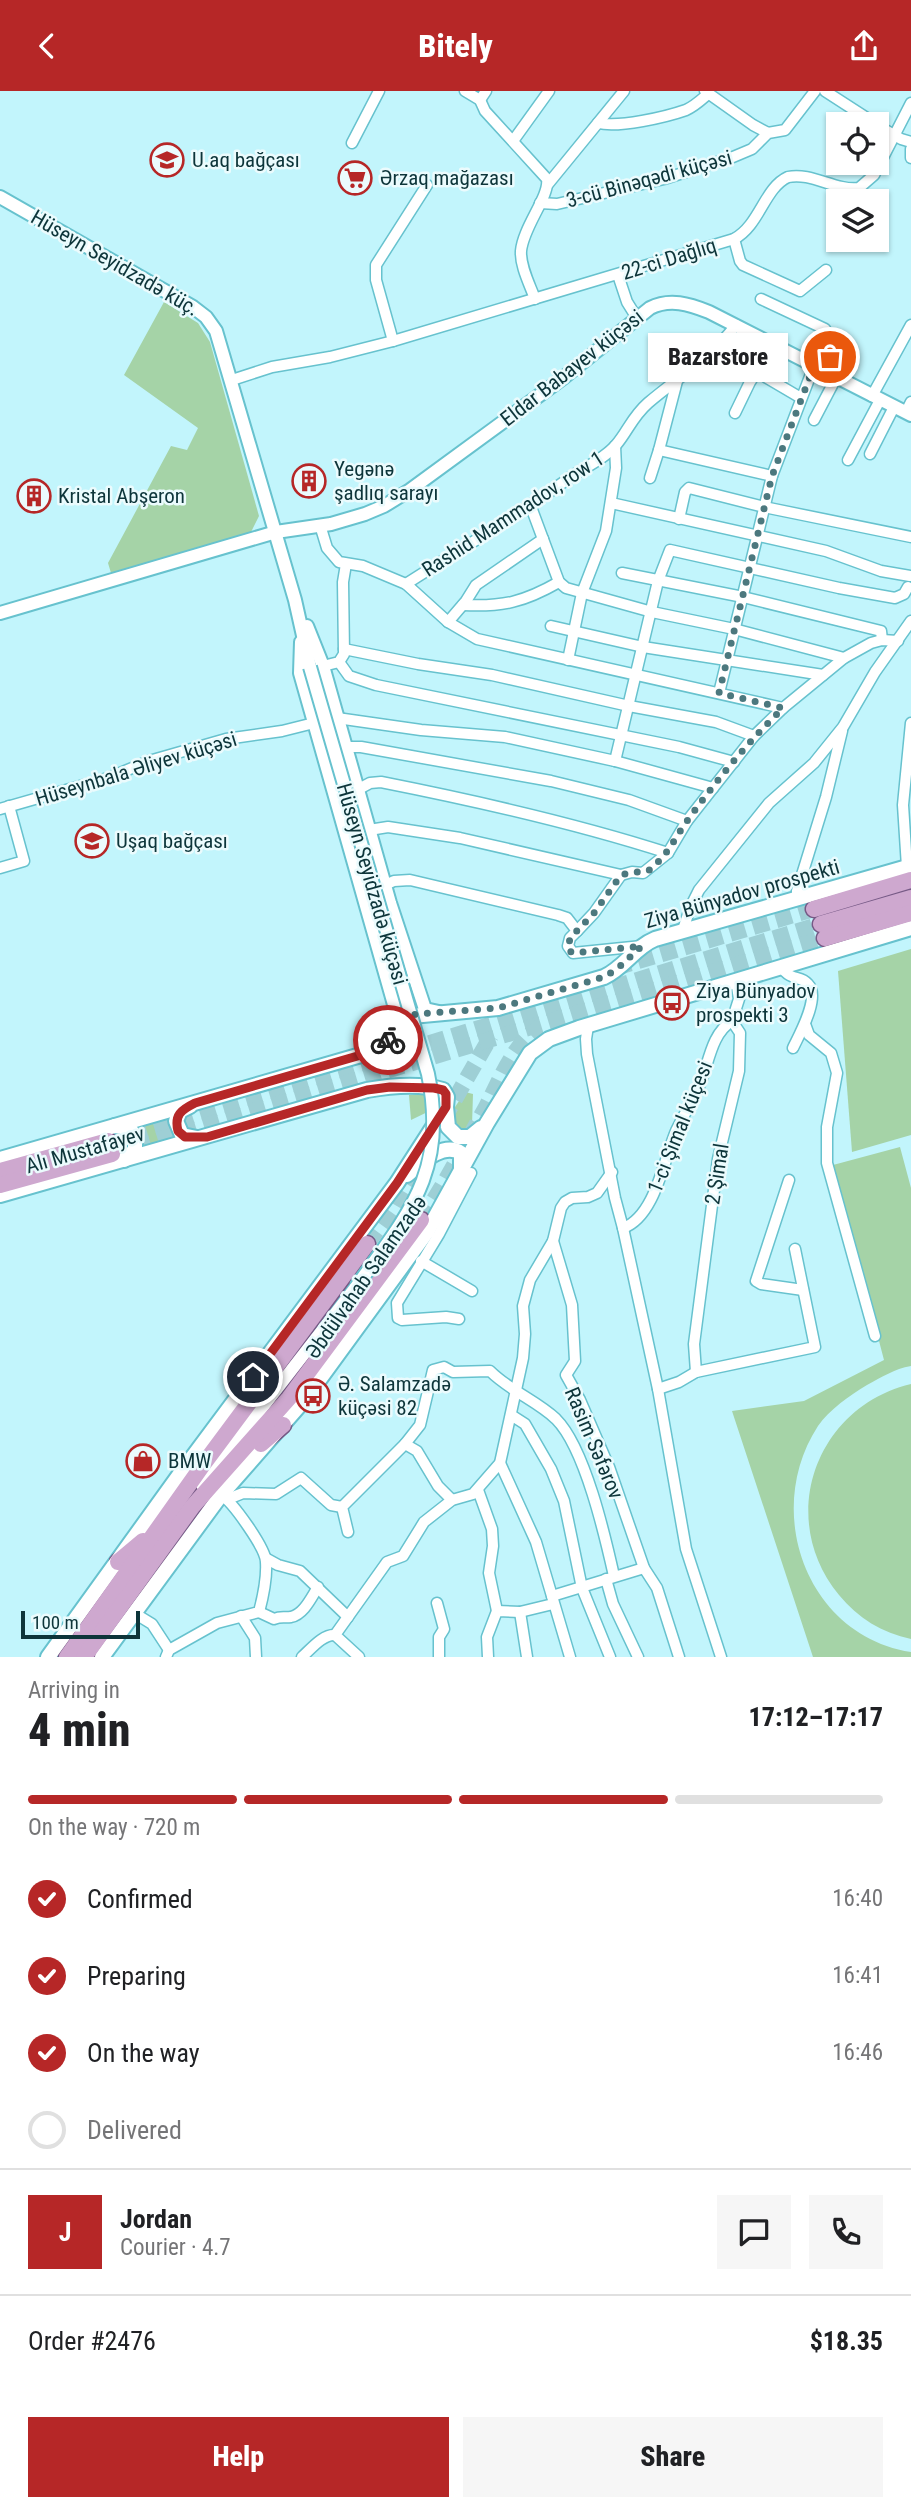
<!DOCTYPE html>
<meta charset="utf-8">
<style>
:root{--surface:#fff;--page:#f6f6f6;--text:#202124;--muted:#757577;--line:#e0e0e0;--accent:#b62727}
body{margin:0;font-family:"Roboto Condensed",sans-serif;background:var(--page);color:var(--text);height:100vh;display:flex;flex-direction:column;font-size:26px;white-space:nowrap}
*{box-sizing:border-box;margin:0}
p{font-size:23px;color:var(--muted)}
.icon{flex:none;width:38px;height:38px;fill:none;stroke:currentColor;stroke-width:2;stroke-linecap:round;stroke-linejoin:round}
.map{position:relative;height:1566px;overflow:hidden}
.drawer{display:flex;flex-direction:column;background:var(--surface);flex:1}
.drawer>*{flex:none}
.tools{position:absolute;left:826px;top:21px;display:grid;gap:14px}
.tools a{display:grid;place-items:center;width:63px;height:63px;border-radius:0px;background:var(--surface);box-shadow:0 2px 5px #0004;font-size:35px}
.scale{position:absolute;left:21px;bottom:18px;width:119px;box-sizing:border-box;padding-left:7px;border:4px solid #0d353a;border-top:0;font-size:19px;line-height:24px;white-space:nowrap;color:#0d353a;-webkit-text-stroke:5px #ebfbfd;paint-order:stroke}
.pin{position:absolute;display:grid;place-items:center;width:60px;height:60px;color:#fff;margin:-30px;border:4px solid #fff;border-radius:50%;box-shadow:0 2px 7px #0007}
.courier{position:absolute;display:grid;place-items:center;width:70px;height:70px;margin:-35px;border:5px solid #b62727;border-radius:50%;background:#fff;color:#222;box-shadow:0 2px 9px #0007}
.bubble{position:absolute;height:49px;border-radius:0px;background:var(--surface);box-shadow:0 2px 5px #0004;font-size:23px;font-weight:800;line-height:49px;text-align:center}
.summary em{font-style:normal;font-weight:800}
.summary div{display:flex;flex-direction:column-reverse}
.summary{display:flex;align-items:center;justify-content:space-between;height:119px;padding:0 28px}
h1{font-size:46px;font-weight:800;line-height:52px}
.bar{display:grid;grid-template-columns:repeat(4,1fr);gap:10px 7px;align-content:center;height:84px;padding:0 28px}
.bar i{height:9px;border-radius:5px;background:var(--line)}
.bar .current{background:var(--accent)}
.bar p{grid-column:span 4}
.line{display:flex;align-items:center;gap:18px;padding:0 28px;border-top:2px solid var(--line)}
.line div{flex:1}
.round{display:grid;place-items:center;flex:none;width:74px;height:74px;border-radius:0px;background:var(--page)}
ol{padding:0 28px;list-style:none}
li{display:flex;align-items:center;gap:21px;height:77px}
li p{margin-inline-start:auto}
li .icon{padding:7px;border-radius:50%;background:var(--accent);color:#fff;stroke-width:4}
li:last-child{color:var(--muted)}
li i{width:38px;height:38px;border:4px solid var(--line);border-radius:50%}
.action{display:flex;gap:14px;margin-top:auto;padding:14px 28px}
.action a{flex:1;height:80px;border-radius:0px;background:var(--accent);color:#fff;font-size:28px;font-weight:800;line-height:80px;text-align:center}
.action a+a{background:var(--page);color:var(--text)}
header{display:flex;justify-content:space-between;align-items:center;height:91px;padding:0 28px;background:var(--accent);color:#fff;font-size:32px;font-weight:800}
.map>svg:first-child{display:block}
.green{fill:#a5d3a7}
.lines{fill:none;stroke-linecap:round;stroke-linejoin:round}
.primary-tunnel{stroke:#9ecfd5;stroke-width:16;stroke-dasharray:16 8;stroke-linecap:butt}
.minor-casing{stroke:#67c2ce;stroke-width:13}
.tertiary-casing{stroke:#67c2ce;stroke-width:16}
.secondary-casing{stroke:#67c2ce;stroke-width:18}
.primary-casing{stroke:#765a86;stroke-width:19}
.minor{stroke:#fff;stroke-width:10}
.tertiary{stroke:#fff;stroke-width:12}
.secondary{stroke:#fff;stroke-width:14}
.primary{stroke:#cea8cf;stroke-width:16}
.tertiary-bridge-casing{stroke:#67c2ce;stroke-width:16;stroke-linecap:butt}
.tertiary-bridge{stroke:#fff;stroke-width:12}
.done{stroke:#4c787e;stroke-width:7;stroke-dasharray:0 12.6}
.route{stroke:#b62727;stroke-width:9}
.labels{text-anchor:middle;stroke-width:5;stroke-linejoin:round;paint-order:stroke}
.poi-label{font-size:21px;fill:#0d353a;stroke:#ebfbfd;text-anchor:start}
.street-label{font-size:21px;fill:#0d353a;stroke:#ebfbfd}
</style>
<header><svg class="icon" aria-label="back" viewBox="0 0 24 24"><path d="M15 5l-7 7 7 7"/></svg>Bitely<svg class="icon" aria-label="share" viewBox="0 0 24 24"><path d="M12 15V3M7 8l5-5 5 5M5 13v7h14v-7"/></svg></header>
<div class="map">
<svg width="911" height="1566" viewBox="0 0 911 1566">
<rect width="100%" height="100%" fill="#c2f5fc"/>
<g class="green">
<path d="M164 211 198 232 210 251 259 425 251 441 111 482 108 472 171 355 187 359 198 337 124 284Z"/>
<path d="M911 858V1044L852 1061 838 880Z"/>
<path d="M465 1001 473 1003 472 1034 468 1039H462L452 1027 453 1019Z"/>
<path d="M438 1002 440 1003 442 1014 411 1029 409 1004Z"/>
<path d="M167 1024 175 1049 143 1058 135 1034Z"/>
<path d="M900 1056 911 1097V1275C894 1278 882 1286 867 1294 850 1304 829 1319 818 1335 762 1421 807 1545 911 1561V1566H813L732 1320 804 1310 884 1269 833 1074Z"/>
<path d="M911 1293V1548C882 1542 858 1527 839 1504 776 1428 815 1316 911 1293Z"/>
</g>
<g class="lines">
<g class="primary-tunnel">
<path d="M615 877 814 818"/>
<path d="M443 1029 491 945"/>
<path d="M108 1050 821 833"/>
<path d="M112 1063 825 847"/>
<path d="M421 1129C445 1093 465 1054 486 1016 500 989 513 953 540 936"/>
<path d="M367 1153 391 1120 419 1072"/>
</g>
<defs>
<g id="minor">
<path d="M465 0 480 9 485 20 547 88C550 105 523 136 521 160 520 175 530 194 535 208"/>
<path d="M705 0 753 34 768 42"/>
<path d="M825 0 876 33"/>
<path d="M480 9 486 0"/>
<path d="M598 32C619 37 666 26 686 19 695 15 701 9 708 3"/>
<path d="M877 34 901 48 911 51"/>
<path d="M513 50 549 0"/>
<path d="M352 52 379 0"/>
<path d="M911 58V67"/>
<path d="M548 93 624 0"/>
<path d="M540 112 557 113 664 88 733 66 752 58 768 42 785 39 815 0"/>
<path d="M734 148 740 170 743 174 800 200 826 179"/>
<path d="M618 184 627 211 637 227"/>
<path d="M761 208 825 238C835 252 831 266 824 280"/>
<path d="M393 250 376 189V174L427 94"/>
<path d="M721 254 767 287 801 307"/>
<path d="M232 289 272 276 330 266 393 250 734 148C760 134 764 97 788 86 812 81 835 100 859 97L874 84 911 12"/>
<path d="M677 290 659 359 772 385"/>
<path d="M872 305 911 234"/>
<path d="M906 321 911 311"/>
<path d="M735 322 750 291 773 254"/>
<path d="M814 329 836 287"/>
<path d="M870 363 894 316"/>
<path d="M848 369 880 309"/>
<path d="M650 387 659 359"/>
<path d="M611 412 826 460 881 480 910 485"/>
<path d="M531 416 559 491 566 497 652 521 734 538 844 567"/>
<path d="M679 428 685 401 689 397 764 416 911 446"/>
<path d="M320 434 327 457 339 471 363 475 406 493 448 531 477 548 783 617"/>
<path d="M622 482 743 506 881 540 882 549"/>
<path d="M406 493C462 457 519 424 572 385 586 376 605 367 616 354 628 340 632 326 648 312 681 284 708 270 736 234"/>
<path d="M463 514C503 516 524 511 559 491"/>
<path d="M448 531 466 510 476 494 543 448"/>
<path d="M551 535 643 556 823 584"/>
<path d="M344 558 418 573 492 584 629 615 716 631 754 645"/>
<path d="M568 569 582 502 606 440 616 377 615 355"/>
<path d="M339 571 349 585 376 594 679 656 734 671"/>
<path d="M323 575 339 571 344 563 343 491 346 473"/>
<path d="M719 602 772 385 814 275"/>
<path d="M337 627 421 639 505 646 615 670 713 697"/>
<path d="M345 656H361L551 690 629 709 687 730"/>
<path d="M615 670 658 490 670 459 839 497 895 507 904 503 908 496"/>
<path d="M357 699 370 692 381 691C477 710 575 732 668 762"/>
<path d="M0 718 108 687 149 670 226 648 282 640 314 632"/>
<path d="M369 739 388 736 460 747 621 784 632 781 643 782 668 762 687 730 713 697 754 645 783 617 844 567 871 552 882 549 898 550"/>
<path d="M907 776 903 714 911 632"/>
<path d="M0 777 24 770 9 715"/>
<path d="M385 794 394 790 410 789 558 824 567 827 577 840 570 847 568 855 573 862 642 855"/>
<path d="M797 809V800L826 706 842 640"/>
<path d="M683 839 690 817 699 799 769 712 814 672 843 636 875 581 911 530"/>
<path d="M577 840 594 822 621 784"/>
<path d="M780 875C793 892 799 883 808 893 821 906 799 944 793 957"/>
<path d="M805 933 809 944 831 962 837 982 827 1036V1072L875 1245"/>
<path d="M588 935 586 948 587 963 615 1107 623 1137 658 1298 686 1458 721 1566"/>
<path d="M612 1081 597 1102 588 1106 572 1107 565 1111 561 1117 553 1150 572 1214 575 1270 566 1284 580 1309 609 1376 644 1477 657 1497 679 1566"/>
<path d="M789 1089 756 1190 761 1193 803 1199"/>
<path d="M623 1137C655 1126 664 1068 676 1040 684 1023 694 1008 701 991 709 970 712 942 732 930"/>
<path d="M421 1170 472 1200"/>
<path d="M459 1228 446 1226 402 1229 398 1227 397 1212 439 1143 471 1082"/>
<path d="M696 1281 694 1253 718 1068 739 980 740 942 732 930 739 908 736 889"/>
<path d="M658 1298 679 1291 696 1281 815 1256 795 1158"/>
<path d="M511 1324 525 1333 551 1378 564 1410 582 1497 610 1566"/>
<path d="M405 1353 420 1334 433 1279 444 1276 453 1281 490 1280C510 1300 537 1310 556 1328 585 1357 605 1445 614 1485"/>
<path d="M500 1372 536 1451 570 1566"/>
<path d="M478 1399 492 1438 493 1455 489 1482 497 1520"/>
<path d="M228 1408 243 1402 276 1403 301 1387 331 1414 342 1416"/>
<path d="M348 1441 342 1416 405 1353 417 1360 438 1395 452 1409"/>
<path d="M267 1468 278 1474 300 1480 348 1526"/>
<path d="M606 1488 613 1513 638 1566"/>
<path d="M552 1505 644 1477"/>
<path d="M437 1512 444 1538 439 1546V1566"/>
<path d="M259 1521 274 1528C281 1525 284 1527 291 1526 304 1523 311 1507 318 1496"/>
<path d="M520 1521 527 1566"/>
<path d="M134 1522 152 1533 169 1559"/>
<path d="M241 1525 255 1547 256 1566"/>
<path d="M166 1566 169 1559 217 1532 259 1521C263 1506 267 1486 266 1471 266 1458 233 1411 221 1404"/>
<path d="M302 1566C311 1558 323 1543 335 1544"/>
<path d="M359 1566 335 1544 387 1471 403 1465 424 1431 452 1409 473 1403 500 1372 523 1267 525 1243 523 1215 530 1189 553 1150"/>
<path d="M488 1566 487 1546 497 1520 520 1521 553 1513"/>
</g>
<g id="tertiary">
<path d="M0 106 193 216 206 226 216 240 295 509 310 576"/>
<path d="M0 522 276 441 331 433 365 423 384 415 410 399 563 287 650 217C670 207 689 213 709 221L911 324"/>
<path d="M307 535 323 575 390 812 425 918 439 921"/>
<path d="M301 551 300 582 395 917 397 931 393 942"/>
<path d="M202 1394 356 1196"/>
</g>
<g id="secondary">
<path d="M190 1015 180 1020 176 1030 182 1044 197 1047"/>
<path d="M446 1016 448 1036 458 1046H470L481 1037"/>
<path d="M115 1035 129 1037 135 1045V1059L124 1069"/>
<path d="M0 1068 361 964 386 950 404 929 412 925 498 917 604 886C624 877 635 856 655 848L911 775"/>
<path d="M407 1084C420 1073 443 1050 461 1062V1079"/>
<path d="M0 1104 367 999C389 995 420 992 443 999L447 1006 446 1016 397 1092 180 1383 48 1566"/>
<path d="M102 1566 221 1404 306 1307 427 1141 487 1032 530 962 549 948 579 937 911 837"/>
</g>
<g id="primary">
<path d="M814 818 911 789"/>
<path d="M821 833 911 807"/>
<path d="M825 847 911 822"/>
<path d="M0 1080 108 1050"/>
<path d="M0 1094 112 1063"/>
<path d="M261 1353 283 1334"/>
<path d="M118 1471 143 1450"/>
<path d="M67 1566 205 1371 367 1153"/>
<path d="M84 1566 192 1416 289 1307 421 1129"/>
</g>
</defs>
<use href="#minor" class="minor-casing"/>
<use href="#tertiary" class="tertiary-casing"/>
<use href="#secondary" class="secondary-casing"/>
<use href="#primary" class="primary-casing"/>
<use href="#minor" class="minor"/>
<use href="#tertiary" class="tertiary"/>
<use href="#secondary" class="secondary"/>
<use href="#primary" class="primary"/>
<defs>
<path id="tertiary-bridge" d="M310 576 428 983C448 1080 409 1122 356 1196"/>
</defs>
<use href="#tertiary-bridge" class="tertiary-bridge-casing"/>
<use href="#tertiary-bridge" class="tertiary-bridge"/>
</g>
<g class="lines">
<path class="done" d="M388 949 404 929 416 923 498 917 604 886 617 878 642 855 573 862 568 859 570 847 594 822 621 784 632 781H647C669 763 672 751 687 730 716 690 748 651 783 617L719 602 772 385 814 275 824 280 830 266"/>
<path class="route" d="M253 1286 397 1092 446 1016V1003L443 999 434 997 390 996 367 999 207 1046H185L178 1040C174 1024 181 1019 195 1012L361 964 388 949"/>
</g>
<defs>
<symbol id="school-ring" viewBox="-11 -11 22 22"><circle r="9.5" fill="#ebfbfd" stroke="#b62727" stroke-width="1.5"/><path d="M0-5L7-2L0 1L-7-2ZM-4 1L0 2.5L4 1V4Q0 6-4 4Z" fill="#b62727"/></symbol>
<symbol id="supermarket-ring" viewBox="-11 -11 22 22"><circle r="9.5" fill="#ebfbfd" stroke="#b62727" stroke-width="1.5"/><path d="M-6-5.5h2.5l.6 2H6L4.5 2H-2.5L-4.4-4H-6ZM-1.5 3.2a1.3 1.3 0 1 0 .1 0ZM3 3.2a1.3 1.3 0 1 0 .1 0Z" fill="#b62727"/></symbol>
<symbol id="building-ring" viewBox="-11 -11 22 22"><circle r="9.5" fill="#ebfbfd" stroke="#b62727" stroke-width="1.5"/><path d="M-4-6H4V6H1V3H-1V6H-4ZM-2.5-4.3h1.7v1.8h-1.7ZM.8-4.3h1.7v1.8H.8ZM-2.5-1h1.7V.8h-1.7ZM.8-1h1.7V.8H.8Z" fill="#b62727"/></symbol>
<symbol id="bus-ring" viewBox="-11 -11 22 22"><circle r="9.5" fill="#ebfbfd" stroke="#b62727" stroke-width="1.5"/><path d="M-5-6H5V4H4V6H2V4H-2V6H-4V4H-5ZM-3.5-4V0h7V-4ZM-3.5 1.2v1.5H-2V1.2ZM2 1.2v1.5H3.5V1.2Z" fill="#b62727"/></symbol>
<symbol id="shop-ring" viewBox="-11 -11 22 22"><circle r="9.5" fill="#ebfbfd" stroke="#b62727" stroke-width="1.5"/><path d="M-5-2.5h2.3a2.7 3.5 0 0 1 5.4 0H5L5.5 6h-11ZM-1.5-2.5h3a1.5 2.3 0 0 0-3 0Z" fill="#b62727"/></symbol>
</defs>
<g fill-rule="evenodd">
<use href="#school-ring" x="148" y="50" width="38" height="38"/>
<use href="#supermarket-ring" x="336" y="68" width="38" height="38"/>
<use href="#building-ring" x="290" y="371" width="38" height="38"/>
<use href="#building-ring" x="15" y="386" width="38" height="38"/>
<use href="#school-ring" x="73" y="731" width="38" height="38"/>
<use href="#bus-ring" x="653" y="893" width="38" height="38"/>
<use href="#bus-ring" x="294" y="1286" width="38" height="38"/>
<use href="#shop-ring" x="124" y="1351" width="38" height="38"/>
</g>
<g class="labels">
<g class="poi-label">
<text x="192" y="76">U.aq bağçası</text>
<text x="380" y="94">Ərzaq mağazası</text>
<text x="334" y="385">Yegənə<tspan x="334" dy="24">şadlıq sarayı</tspan></text>
<text x="58" y="412">Kristal Abşeron</text>
<text x="116" y="757">Uşaq bağçası</text>
<text x="696" y="907">Ziya Bünyadov<tspan x="696" dy="24">prospekti 3</tspan></text>
<text x="338" y="1300">Ə. Salamzadə<tspan x="338" dy="24">küçəsi 82</tspan></text>
<text x="168" y="1377">BMW</text>
</g>
<g class="street-label">
<text transform="translate(649 88) rotate(-15)" y="7">3-cü Binəqədi küçəsi</text>
<text transform="translate(669 168) rotate(-17)" y="7">22-ci Dağlıq</text>
<text transform="translate(115 172) rotate(30)" y="7">Hüseyn Seyidzadə küç.</text>
<text transform="translate(572 277) rotate(-38)" y="7">Eldar Babayev küçəsi</text>
<text transform="translate(513 423) rotate(-33)" y="7">Rashid Mammadov, row 1</text>
<text transform="translate(136 678) rotate(-17)" y="7">Hüseynbala Əliyev küçəsi</text>
<text transform="translate(372 793) rotate(74)" y="7">Hüseyn Seyidzadə küçəsi</text>
<text transform="translate(742 803) rotate(-16)" y="7">Ziya Bünyadov prospekti</text>
<text transform="translate(680 1036) rotate(-68)" y="7">1-ci Şimal küçesi</text>
<text transform="translate(85 1059) rotate(-16)" y="7">Alı Mustafayev</text>
<text transform="translate(717 1083) rotate(-81)" y="7">2 Şimal</text>
<text transform="translate(366 1186) rotate(-55)" y="7">Əbdülvahab Salamzadə</text>
<text transform="translate(594 1352) rotate(67)" y="7">Rasim Səfərov</text>
</g>
</g>
</svg>
<div class="tools">
<a><svg class="icon" aria-label="locate" viewBox="0 0 24 24"><circle cx="12" cy="12" r="6"/><path d="M12 2v4M12 18v4M2 12h4M18 12h4"/></svg></a>
<a><svg class="icon" aria-label="layers" viewBox="0 0 24 24"><path d="M12 4l9 5-9 5-9-5zM3 14l9 5 9-5"/></svg></a>
</div>
<div class="scale">100 m</div>
<div class="pin" style="left:830px;top:266px;background:#ea580c"><svg class="icon" aria-label="bag" viewBox="0 0 24 24"><path d="M5 8h14l-1 12H6zM9 8a3 3 0 0 1 6 0"/></svg></div>
<div class="pin" style="left:253px;top:1286px;background:#1f2937"><svg class="icon" aria-label="home" viewBox="0 0 24 24"><path d="M3 11l9-7 9 7M6 9v11h12V9"/></svg></div>
<div class="courier" style="left:388px;top:949px"><svg class="icon" aria-label="bike" viewBox="0 0 24 24"><circle cx="6" cy="16" r="4"/><circle cx="18" cy="16" r="4"/><path d="M6 16l4-8h5l3 8M10 8l3 8H6M13 5h3"/></svg></div>
<div class="bubble" style="left:648px;top:242px;width:140px">Bazarstore</div>
</div>
<section class="drawer">
<div class="summary"><div><h1>4 min</h1><p>Arriving in</p></div><em>17:12–17:17</em></div>
<div class="bar"><i class="current"></i><i class="current"></i><i class="current"></i><i></i><p>On the way · 720 m</p></div>
<ol>
<li><svg class="icon" aria-label="check" viewBox="0 0 24 24"><path d="M5 12l5 5 9-10"/></svg>Confirmed<p>16:40</p></li>
<li><svg class="icon" aria-label="check" viewBox="0 0 24 24"><path d="M5 12l5 5 9-10"/></svg>Preparing<p>16:41</p></li>
<li><svg class="icon" aria-label="check" viewBox="0 0 24 24"><path d="M5 12l5 5 9-10"/></svg>On the way<p>16:46</p></li>
<li><i></i>Delivered</li>
</ol>
<div class="line" style="height:126px"><b class="round" style="background:var(--accent);color:#fff">J</b><div><b>Jordan</b><p>Courier · 4.7</p></div><a class="round"><svg class="icon" aria-label="chat" viewBox="0 0 24 24"><path d="M4 5h16v11H9l-5 4z"/></svg></a><a class="round"><svg class="icon" aria-label="phone" viewBox="0 0 24 24"><path d="M5 4h4l2 5-3 2q2 4 5 5l2-3 5 2v4C11 20 4 13 5 4z"/></svg></a></div>
<div class="line" style="height:91px"><div>Order #2476</div><b>$18.35</b></div>
<div class="action"><a>Help</a><a>Share</a></div>
</section>
